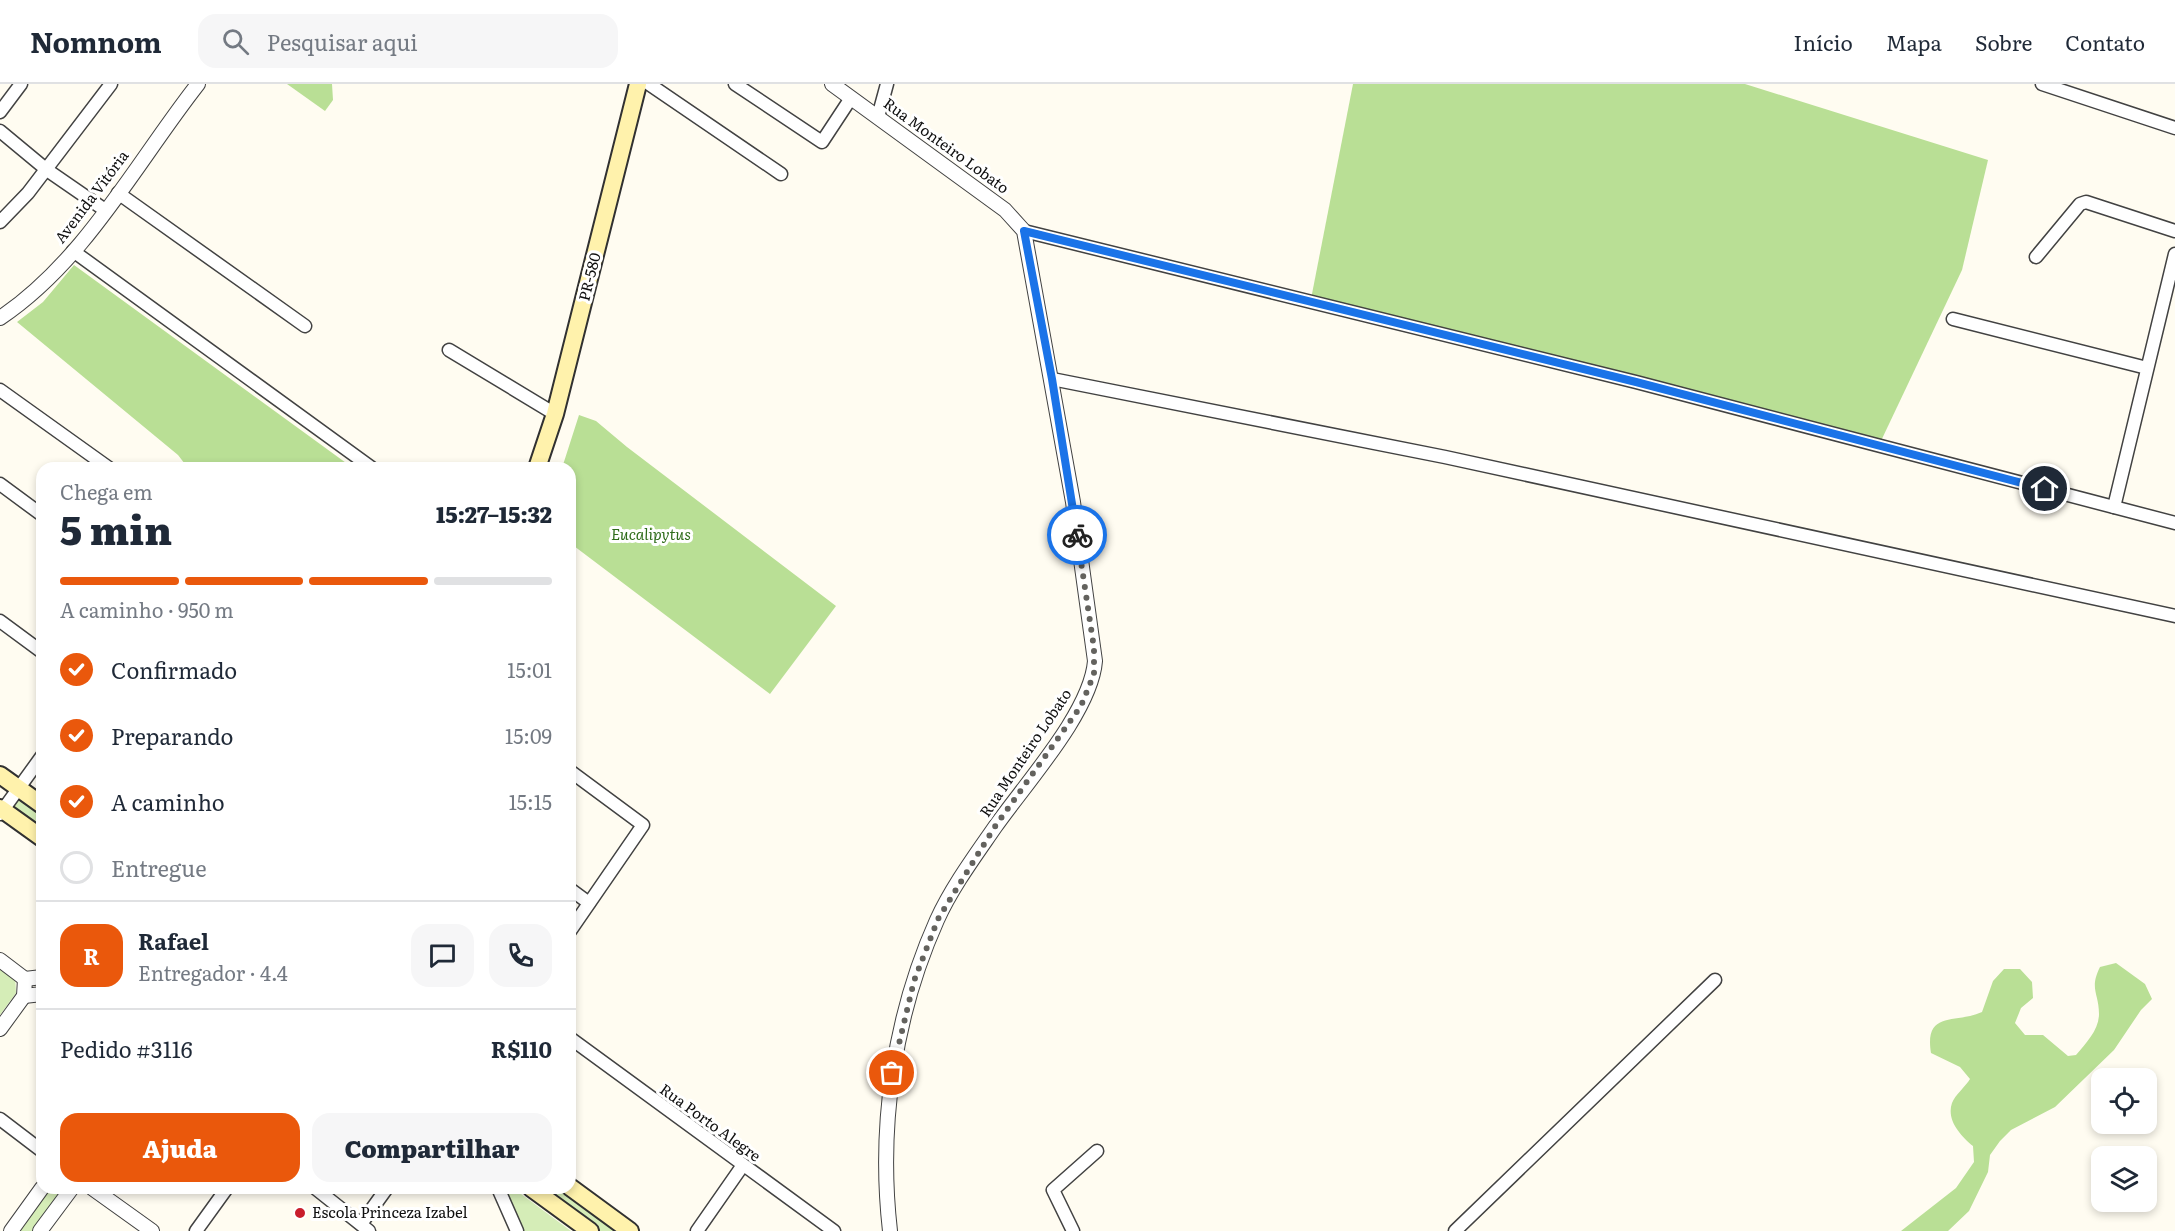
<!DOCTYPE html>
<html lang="pt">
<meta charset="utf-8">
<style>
:root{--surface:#fff;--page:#f6f6f7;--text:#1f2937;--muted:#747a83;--line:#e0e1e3;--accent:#ea580c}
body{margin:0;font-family:Literata,serif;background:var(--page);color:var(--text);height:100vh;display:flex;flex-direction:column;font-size:22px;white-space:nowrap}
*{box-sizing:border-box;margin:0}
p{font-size:20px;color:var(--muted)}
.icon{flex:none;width:33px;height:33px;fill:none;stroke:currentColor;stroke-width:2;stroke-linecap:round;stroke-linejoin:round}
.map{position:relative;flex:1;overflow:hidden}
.side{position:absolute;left:36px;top:378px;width:540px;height:732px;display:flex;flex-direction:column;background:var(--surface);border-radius:18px;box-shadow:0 3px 9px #0003}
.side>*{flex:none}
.tools{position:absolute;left:2091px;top:984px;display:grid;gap:12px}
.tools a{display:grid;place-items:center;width:66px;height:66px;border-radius:12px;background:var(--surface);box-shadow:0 3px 9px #0003;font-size:30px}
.pin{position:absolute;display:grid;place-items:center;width:51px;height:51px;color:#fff;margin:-26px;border:3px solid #fff;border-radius:50%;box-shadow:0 2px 6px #0007}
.courier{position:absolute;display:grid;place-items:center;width:60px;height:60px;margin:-30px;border:4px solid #1a73e8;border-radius:50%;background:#fff;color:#222;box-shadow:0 2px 8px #0007}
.overview em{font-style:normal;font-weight:800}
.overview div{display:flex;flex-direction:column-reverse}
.overview{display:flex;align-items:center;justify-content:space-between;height:102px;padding:0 24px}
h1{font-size:39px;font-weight:800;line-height:45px}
.bar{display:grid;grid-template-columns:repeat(4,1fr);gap:9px 6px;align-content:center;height:72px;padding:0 24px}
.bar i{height:8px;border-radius:4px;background:var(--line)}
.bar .on{background:var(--accent)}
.bar p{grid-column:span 4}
.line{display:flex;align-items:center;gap:15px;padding:0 24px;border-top:2px solid var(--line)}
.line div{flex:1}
.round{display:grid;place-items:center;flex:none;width:63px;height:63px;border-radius:18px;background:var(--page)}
ol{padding:0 24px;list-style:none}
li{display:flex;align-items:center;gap:18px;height:66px}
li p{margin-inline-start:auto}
li .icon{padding:6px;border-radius:50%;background:var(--accent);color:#fff;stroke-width:4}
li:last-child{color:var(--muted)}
li i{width:33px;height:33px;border:3px solid var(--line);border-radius:50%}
.cta{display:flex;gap:12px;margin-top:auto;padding:12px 24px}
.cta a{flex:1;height:69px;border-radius:18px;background:var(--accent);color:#fff;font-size:24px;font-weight:800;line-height:69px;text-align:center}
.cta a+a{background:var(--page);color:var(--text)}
header{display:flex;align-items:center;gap:36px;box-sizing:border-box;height:84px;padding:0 30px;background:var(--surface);border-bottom:2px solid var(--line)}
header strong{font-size:28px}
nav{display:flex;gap:33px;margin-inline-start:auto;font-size:21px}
.search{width:420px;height:54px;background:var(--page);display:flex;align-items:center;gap:15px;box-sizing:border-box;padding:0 21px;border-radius:18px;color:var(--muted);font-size:22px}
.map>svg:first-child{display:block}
.green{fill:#d5edb7}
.forest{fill:#b9df95}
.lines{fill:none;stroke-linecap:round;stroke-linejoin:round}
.minor-casing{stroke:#424242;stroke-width:15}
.tertiary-casing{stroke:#424242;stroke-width:16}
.secondary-casing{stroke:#313131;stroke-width:20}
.minor{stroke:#fff;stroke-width:12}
.tertiary{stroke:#fff;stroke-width:14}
.secondary{stroke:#fff2ac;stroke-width:16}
.done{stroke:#63625e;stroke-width:6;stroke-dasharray:0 10.8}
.route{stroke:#1a73e8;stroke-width:8}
.poi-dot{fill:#c91d2c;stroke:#fff;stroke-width:2}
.labels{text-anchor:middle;stroke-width:6;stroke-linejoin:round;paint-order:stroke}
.street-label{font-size:15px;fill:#0f0f0f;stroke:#fff}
.park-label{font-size:15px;font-style:italic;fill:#2e6c1a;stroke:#fff}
.poi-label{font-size:15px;fill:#0f0f0f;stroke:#fff;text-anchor:start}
</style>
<header>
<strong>Nomnom</strong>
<div class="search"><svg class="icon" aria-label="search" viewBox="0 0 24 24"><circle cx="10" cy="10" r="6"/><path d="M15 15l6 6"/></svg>Pesquisar aqui</div>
<nav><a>Início</a><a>Mapa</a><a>Sobre</a><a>Contato</a></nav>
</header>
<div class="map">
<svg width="2175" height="1147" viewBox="0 0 2175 1147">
<rect width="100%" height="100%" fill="#fffcf1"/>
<g class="green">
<path d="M19 714 42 731V749L10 726Z"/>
<path d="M0 880 15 891 16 909 0 931Z"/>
<path d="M47 1104H66L34 1147H16Z"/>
<path d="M507 1104H513L571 1147H521L504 1107Z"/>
<path d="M540 1104H564L622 1147H598Z"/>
</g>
<g class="forest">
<path d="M287 0H332L333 16 325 27Z"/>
<path d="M1353 0H1745L1988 76 1962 186 1880 359 1311 215Z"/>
<path d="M74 181 353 384H188L178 371 17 238 43 218Z"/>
<path d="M579 331 596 337 627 363 836 522 770 610 570 459V384H562Z"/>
<path d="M2116 879 2145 900 2152 915 2141 926 2114 966 2055 1023 2011 1046 2000 1057 1990 1071 1988 1088 1969 1127 1948 1147H1901L1956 1104 1974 1078 1973 1062C1961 1052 1946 1036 1952 1019 1955 1011 1966 1002 1970 995L1960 983 1931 969C1924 926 1956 940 1982 928L1993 897 2004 885H2020L2032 898 2033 914 2021 924 2015 939 2025 951H2043L2068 972 2076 971C2086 959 2099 946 2099 930 2099 909 2089 905 2100 883Z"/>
</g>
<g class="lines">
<defs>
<g id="minor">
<path d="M649 0 781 90"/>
<path d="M735 0 822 58 851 14"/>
<path d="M2042 0 2175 44"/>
<path d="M0 28 21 0"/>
<path d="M878 33 887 0"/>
<path d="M0 47 47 86 105 126"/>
<path d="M118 109 305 242"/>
<path d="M0 138 28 109 111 0"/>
<path d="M1024 147 1636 298 2175 439"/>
<path d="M73 167 372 384"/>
<path d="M2036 173 2080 120 2086 118 2175 147"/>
<path d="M1953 235 2147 284"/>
<path d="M449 266 555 330"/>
<path d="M1052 295 1445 373 2175 532"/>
<path d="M0 306 109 384"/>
<path d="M0 400 42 431"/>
<path d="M2114 423 2175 170"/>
<path d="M0 537 42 568"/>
<path d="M570 687 643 741 570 847"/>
<path d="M0 730 42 672"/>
<path d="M570 805 589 819"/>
<path d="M570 954 834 1147"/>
<path d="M0 1035 42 1067"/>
<path d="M315 1104 369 1147"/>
<path d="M498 1104 517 1147"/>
<path d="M361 1140 387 1104"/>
<path d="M196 1147 227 1104"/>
<path d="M697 1147 743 1081"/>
<path d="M1073 1147 1053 1106 1097 1067"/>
<path d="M1455 1147 1715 896"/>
</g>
<g id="tertiary">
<path d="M832 0 1005 126 1024 147 1073 418 1095 577C1091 628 1025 700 995 743 975 772 952 803 937 836 894 932 878 1042 890 1147"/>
<path d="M0 234C85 177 136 79 198 0"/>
<path d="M0 876 25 895"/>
<path d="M25 895 42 893"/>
<path d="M24 912 42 910"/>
<path d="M0 945 24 912 25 895"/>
<path d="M92 1104 152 1147"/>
<path d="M11 1147 42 1104"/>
<path d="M40 1147 72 1104"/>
</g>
<g id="secondary">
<path d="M537 384 555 330 638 0"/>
<path d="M0 691 42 721"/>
<path d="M0 724 42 754"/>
<path d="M570 1103 630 1147"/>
<path d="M531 1104 590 1147"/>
</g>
</defs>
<use href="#minor" class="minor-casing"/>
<use href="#tertiary" class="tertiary-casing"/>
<use href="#secondary" class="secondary-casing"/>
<use href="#minor" class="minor"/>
<use href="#tertiary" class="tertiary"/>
<use href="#secondary" class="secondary"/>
</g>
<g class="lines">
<path class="done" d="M892 989 914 897 938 835 994 744 1081 622 1094 590V564L1077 451"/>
<path class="route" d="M1077 451 1052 295 1024 147 1636 298 2045 405"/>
</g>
<circle class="poi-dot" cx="300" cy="1129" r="6"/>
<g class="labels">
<g class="street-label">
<text transform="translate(946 62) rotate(36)" y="5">Rua Monteiro Lobato</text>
<text transform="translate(92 113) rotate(-53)" y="5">Avenida Vitória</text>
<text transform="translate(590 193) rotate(-76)" y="5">PR-580</text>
<text transform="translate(1026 669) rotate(-56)" y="5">Rua Monteiro Lobato</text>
<text transform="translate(710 1039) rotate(36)" y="5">Rua Porto Alegre</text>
</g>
<g class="park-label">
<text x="651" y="456">Eucalipytus</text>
</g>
<g class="poi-label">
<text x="312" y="1134">Escola Princeza Izabel</text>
</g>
</g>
</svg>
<div class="tools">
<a><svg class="icon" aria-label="locate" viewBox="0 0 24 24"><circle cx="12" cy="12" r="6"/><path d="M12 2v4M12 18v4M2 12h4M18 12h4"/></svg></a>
<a><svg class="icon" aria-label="layers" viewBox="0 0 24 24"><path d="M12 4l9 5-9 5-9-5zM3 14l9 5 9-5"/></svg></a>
</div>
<div class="pin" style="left:892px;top:989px;background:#ea580c"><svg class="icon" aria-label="bag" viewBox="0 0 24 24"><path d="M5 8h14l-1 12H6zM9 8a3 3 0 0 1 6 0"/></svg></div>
<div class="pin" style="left:2045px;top:405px;background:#1f2937"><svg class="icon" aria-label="home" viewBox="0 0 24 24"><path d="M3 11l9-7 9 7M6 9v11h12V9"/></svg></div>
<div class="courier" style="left:1077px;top:451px"><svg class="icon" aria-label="bike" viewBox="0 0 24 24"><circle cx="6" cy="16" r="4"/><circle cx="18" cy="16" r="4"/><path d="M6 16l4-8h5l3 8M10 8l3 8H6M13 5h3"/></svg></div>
<section class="side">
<div class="overview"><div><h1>5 min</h1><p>Chega em</p></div><em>15:27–15:32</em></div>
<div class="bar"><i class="on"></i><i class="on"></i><i class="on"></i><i></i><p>A caminho · 950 m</p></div>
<ol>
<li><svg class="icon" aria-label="check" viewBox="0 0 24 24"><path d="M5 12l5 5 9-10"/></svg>Confirmado<p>15:01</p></li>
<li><svg class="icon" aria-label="check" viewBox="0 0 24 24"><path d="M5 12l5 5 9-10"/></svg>Preparando<p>15:09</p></li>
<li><svg class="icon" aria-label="check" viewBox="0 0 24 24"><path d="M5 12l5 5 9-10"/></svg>A caminho<p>15:15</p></li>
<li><i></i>Entregue</li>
</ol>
<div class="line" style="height:108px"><b class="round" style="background:var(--accent);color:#fff">R</b><div><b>Rafael</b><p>Entregador · 4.4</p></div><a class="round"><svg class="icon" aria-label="chat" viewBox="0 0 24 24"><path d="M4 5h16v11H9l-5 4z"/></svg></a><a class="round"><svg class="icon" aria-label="phone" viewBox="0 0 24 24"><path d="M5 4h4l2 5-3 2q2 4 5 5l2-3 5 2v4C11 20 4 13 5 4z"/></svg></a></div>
<div class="line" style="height:78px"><div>Pedido #3116</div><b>R$110</b></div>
<div class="cta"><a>Ajuda</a><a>Compartilhar</a></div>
</section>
</div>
